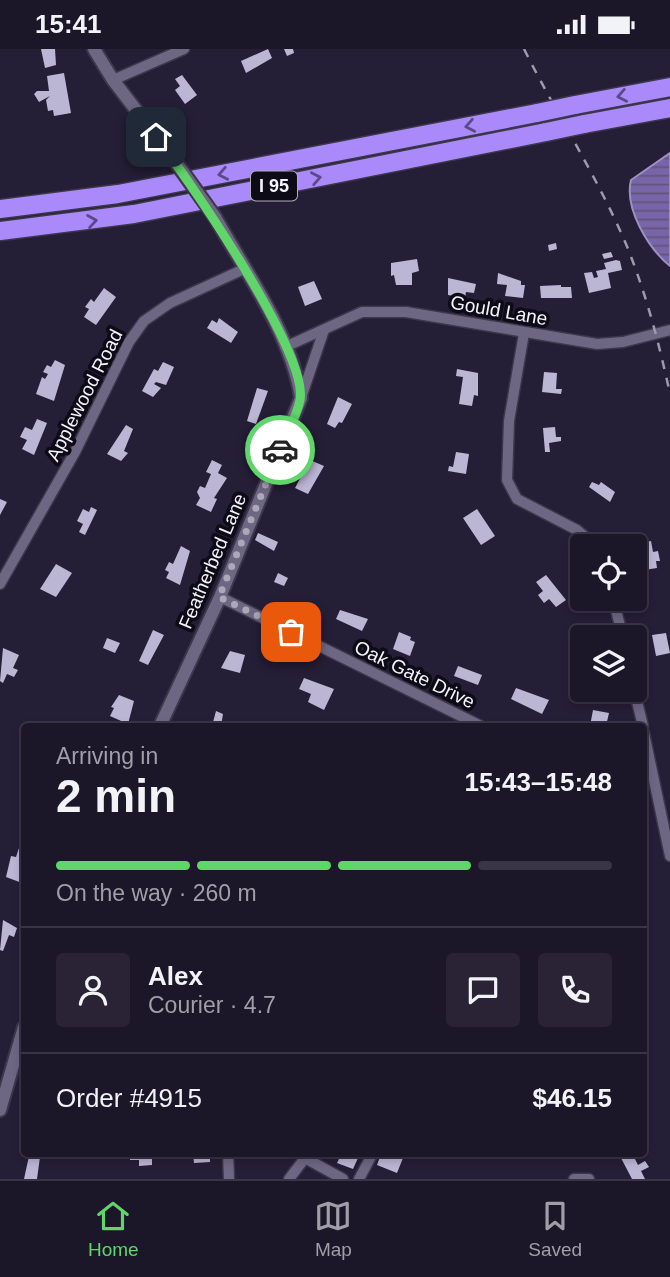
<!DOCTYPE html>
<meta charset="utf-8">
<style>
:root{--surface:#1c1629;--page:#292335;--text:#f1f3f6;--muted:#a09fa8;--line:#3a3546;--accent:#60d56a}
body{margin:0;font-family:Arial,sans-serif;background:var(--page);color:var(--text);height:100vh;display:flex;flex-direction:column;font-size:26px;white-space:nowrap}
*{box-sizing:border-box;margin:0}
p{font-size:23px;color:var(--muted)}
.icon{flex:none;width:38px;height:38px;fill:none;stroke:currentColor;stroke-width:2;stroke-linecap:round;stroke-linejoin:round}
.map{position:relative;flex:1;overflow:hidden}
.details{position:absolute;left:21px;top:674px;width:626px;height:434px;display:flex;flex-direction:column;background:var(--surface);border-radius:7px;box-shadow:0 4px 10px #0003,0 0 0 2px var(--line)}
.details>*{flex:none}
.tools{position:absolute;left:570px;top:485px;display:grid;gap:14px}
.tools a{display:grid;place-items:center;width:77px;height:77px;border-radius:7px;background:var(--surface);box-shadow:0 4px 10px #0003,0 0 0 2px var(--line);font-size:35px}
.pin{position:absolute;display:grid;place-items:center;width:60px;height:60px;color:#fff;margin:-30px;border-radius:14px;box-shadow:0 4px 10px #0006}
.courier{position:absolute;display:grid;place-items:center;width:70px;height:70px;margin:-35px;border:5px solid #60d56a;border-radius:50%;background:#fff;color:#222;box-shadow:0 2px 9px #0007}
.head em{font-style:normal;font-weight:800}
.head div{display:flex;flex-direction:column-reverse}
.head{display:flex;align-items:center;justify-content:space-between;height:119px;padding:0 35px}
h1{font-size:46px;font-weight:800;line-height:52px}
.bar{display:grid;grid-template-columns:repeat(4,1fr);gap:10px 7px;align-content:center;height:84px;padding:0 35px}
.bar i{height:9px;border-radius:5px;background:var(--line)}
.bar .current{background:var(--accent)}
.bar p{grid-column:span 4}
.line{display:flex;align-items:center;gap:18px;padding:0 35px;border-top:2px solid var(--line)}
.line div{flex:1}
.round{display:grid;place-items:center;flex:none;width:74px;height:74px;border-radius:7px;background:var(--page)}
.status{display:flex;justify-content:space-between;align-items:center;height:49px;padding:0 35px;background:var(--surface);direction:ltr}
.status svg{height:19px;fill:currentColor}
.tabs{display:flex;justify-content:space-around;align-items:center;height:98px;border-top:2px solid var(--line);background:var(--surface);font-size:19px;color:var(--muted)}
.tabs a{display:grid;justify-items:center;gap:4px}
.tabs .current{color:var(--accent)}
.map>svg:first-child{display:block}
.water{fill:url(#water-rules);stroke:#9d8fc2;stroke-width:2}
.building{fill:#bcb6d5}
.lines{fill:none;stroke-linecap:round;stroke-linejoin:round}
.minor-casing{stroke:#3c374a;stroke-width:13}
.tertiary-casing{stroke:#3c374a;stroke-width:16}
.motorway-casing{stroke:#3c374a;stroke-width:21}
.minor{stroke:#6e6784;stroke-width:10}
.tertiary{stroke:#6e6784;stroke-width:12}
.motorway{stroke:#aa89fb;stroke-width:18}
.rail{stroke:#9e9aaa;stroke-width:2.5;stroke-dasharray:9 9;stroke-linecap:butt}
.tertiary-bridge-casing{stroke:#3c374a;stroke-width:16;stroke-linecap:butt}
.motorway-bridge-casing{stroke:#3c374a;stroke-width:21;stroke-linecap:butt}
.tertiary-bridge{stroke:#6e6784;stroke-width:12}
.motorway-bridge{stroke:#aa89fb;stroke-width:18}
.oneway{stroke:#5c4a88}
.done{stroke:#aca8b7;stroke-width:7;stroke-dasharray:0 12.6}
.route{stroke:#60d56a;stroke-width:9}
.labels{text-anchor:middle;stroke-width:7;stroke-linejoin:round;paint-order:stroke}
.shield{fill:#0d0b15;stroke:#afadb7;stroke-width:2}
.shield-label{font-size:18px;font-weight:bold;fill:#f4f2fc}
.street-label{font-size:19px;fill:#f4f2fc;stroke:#0d0b15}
</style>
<div class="status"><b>15:41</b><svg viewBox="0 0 49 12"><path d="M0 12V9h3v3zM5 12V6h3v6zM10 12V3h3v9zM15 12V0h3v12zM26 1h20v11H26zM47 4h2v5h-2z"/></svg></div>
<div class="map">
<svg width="670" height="1130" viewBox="0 0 670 1130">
<defs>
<pattern id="water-rules" width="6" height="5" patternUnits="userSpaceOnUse" patternTransform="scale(1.75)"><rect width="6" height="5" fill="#7865a9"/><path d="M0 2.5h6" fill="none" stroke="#5e5676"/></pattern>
</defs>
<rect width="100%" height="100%" fill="#251e37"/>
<path class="water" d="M670 104V217C648 199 624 159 631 131Z"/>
<g class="building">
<path d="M41 0H55L56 16 45 19Z"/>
<path d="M268 0 272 9 246 24 241 12Z"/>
<path d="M284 0H293L294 4 287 7Z"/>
<path d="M64 24 71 64 54 67 53 61 48 62 46 51 50 47 39 53 34 45 37 42H49L47 27Z"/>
<path d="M182 26 197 46 185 55 175 41 180 37 175 30Z"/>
<path d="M556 194 557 200 549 202 548 196Z"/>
<path d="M611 203 613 208 604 210 602 205Z"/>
<path d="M417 210 419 222 412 224V236H396L394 226 391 227V214Z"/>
<path d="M616 211 620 212 622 221 608 224 611 239 589 244 584 224 592 223 594 229 598 228 596 222 606 220 604 214Z"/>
<path d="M498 224 521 232V236H525L523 249 505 247 507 236 497 235Z"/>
<path d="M448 229 476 235 474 244 466 243 465 249 448 246Z"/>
<path d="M314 232 322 250 305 257 298 238Z"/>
<path d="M561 236V238H571L572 249H541L540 237Z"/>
<path d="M104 239 116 248 96 276 84 268 89 260 85 258 91 250 94 253Z"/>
<path d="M219 269 238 283 231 294 207 279 212 271 217 274Z"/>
<path d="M55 311 65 316 54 352 36 345 42 328 45 330 48 325 43 323 47 316 51 318Z"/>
<path d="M163 313 174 318 166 336 156 333 154 335 161 339 153 348 142 342 154 320 158 322Z"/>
<path d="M457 320 478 324V347L474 346 472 357 459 355 463 328 456 327Z"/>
<path d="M544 323 557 324 556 340H562L561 345 542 343Z"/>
<path d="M257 339 268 342 256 375 247 372Z"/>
<path d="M338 348 352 355 342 374 339 373 335 379 327 375Z"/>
<path d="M37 370 47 374 34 406 22 400 27 391 20 388 25 378 32 381Z"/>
<path d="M126 376 133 380 124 402 128 404 121 412 107 405Z"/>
<path d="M555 378 556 388H561V392L549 394 550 403H545L543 379Z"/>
<path d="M456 403 469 405 466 425 448 422 449 417 453 418Z"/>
<path d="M212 411 222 416 218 424 227 429 214 449 217 450 211 463 196 456 200 449 197 443 200 437 205 439 211 425 206 423Z"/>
<path d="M310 411 324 417 308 445 295 439Z"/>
<path d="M592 433 599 436 601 433 615 443 610 453 589 438Z"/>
<path d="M0 450 7 453 0 466Z"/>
<path d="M91 458 97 461 85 486 79 483 83 475 77 472 83 460 89 463Z"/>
<path d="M477 460 495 487 481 496 463 469Z"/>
<path d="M258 484 278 493 274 502 255 491Z"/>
<path d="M651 492 653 503 658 502 660 512H656L657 519 644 521 635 495Z"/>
<path d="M181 497 190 502 180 536 166 529 169 523 165 521 169 513 173 515Z"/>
<path d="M56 515 72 524 56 548 40 540Z"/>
<path d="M278 524 288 529 284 537 274 533Z"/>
<path d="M546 526 566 551 556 558 549 550 544 554 538 546 543 542 536 533Z"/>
<path d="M340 561 368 570 362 582 336 570Z"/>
<path d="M153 581 164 586 148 616 139 612Z"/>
<path d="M399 583 411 588 410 591 415 593 410 607 393 600Z"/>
<path d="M666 584 670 604 656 607 652 586Z"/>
<path d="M107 589 120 594 115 604 103 599Z"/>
<path d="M3 599 19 606 13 619 18 621 14 628 7 625 3 634 0 632Z"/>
<path d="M230 602 245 606 240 624 221 619Z"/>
<path d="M458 617 482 626 478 636 454 627Z"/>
<path d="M304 629 334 640 324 661 308 653 311 645 299 640Z"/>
<path d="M516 639 549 651 542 665 511 650Z"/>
<path d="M119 646 134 652 128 675 110 667 114 659 111 658Z"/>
<path d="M593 661 609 664 606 677H590Z"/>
<path d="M216 662 223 665 221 677H212Z"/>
<path d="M20 796 24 798 22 834 6 828 11 807 16 808Z"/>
<path d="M3 871 17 879 14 888 9 886 3 902 0 901Z"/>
<path d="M130 1104H152V1116L139 1117V1111H130Z"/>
<rect x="173" y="1104" width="17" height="5"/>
<path d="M193 1104H210V1113L194 1114Z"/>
<path d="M336 1104H353L358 1109 353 1120 337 1114 341 1106Z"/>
<path d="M385 1104H405L397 1124 377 1116 381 1105Z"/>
<path d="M632 1104 638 1116 645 1112 649 1118 641 1122 645 1130H632L621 1109Z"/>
<path d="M29 1107 40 1108 37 1130H24Z"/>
</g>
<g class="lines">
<defs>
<g id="minor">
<path d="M113 31 184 0"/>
<path d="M524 284 509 372 507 431 517 450 577 481 596 497"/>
<path d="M285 298 362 263H406L597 295 623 293 670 281"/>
<path d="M301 349 324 281"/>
<path d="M0 535 75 403 129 293 144 272 170 254 244 220"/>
<path d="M220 548 481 677"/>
<path d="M613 550 623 588"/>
<path d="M634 640 643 677"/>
<path d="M644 684 670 807"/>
<path d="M228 1104 229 1130"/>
<path d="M305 1109 343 1130"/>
<path d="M289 1130 305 1109V1105"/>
<path d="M359 1130 373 1104"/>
<path d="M574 1130H589"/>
</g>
<g id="tertiary">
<path d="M94 0 113 31 172 108"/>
<path d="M160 677 220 548 301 349C291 285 247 225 215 168"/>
<path d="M0 1061 24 978"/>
</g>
<g id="motorway">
<path d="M575 56 670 38"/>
<path d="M584 75 670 59"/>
<path d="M0 160 118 145 537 64"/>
<path d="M0 182 134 165 546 83"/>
</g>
</defs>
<use href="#minor" class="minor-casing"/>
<use href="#tertiary" class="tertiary-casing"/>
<use href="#motorway" class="motorway-casing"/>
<use href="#minor" class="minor"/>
<use href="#tertiary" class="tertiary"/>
<use href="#motorway" class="motorway"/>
<path class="rail" d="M524 0C557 66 597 127 626 195 646 244 659 294 670 345"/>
<defs>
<path id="tertiary-bridge" d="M172 108 215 168"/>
<g id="motorway-bridge">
<path d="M537 64 575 56"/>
<path d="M546 83 584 75"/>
</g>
</defs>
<use href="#tertiary-bridge" class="tertiary-bridge-casing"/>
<use href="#motorway-bridge" class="motorway-bridge-casing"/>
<use href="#tertiary-bridge" class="tertiary-bridge"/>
<use href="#motorway-bridge" class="motorway-bridge"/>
</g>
<defs><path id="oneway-chevron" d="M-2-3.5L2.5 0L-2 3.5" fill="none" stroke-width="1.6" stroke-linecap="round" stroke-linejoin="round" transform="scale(1.75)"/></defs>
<g class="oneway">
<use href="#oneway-chevron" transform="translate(622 47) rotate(169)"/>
<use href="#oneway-chevron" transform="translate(470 77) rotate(169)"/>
<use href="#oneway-chevron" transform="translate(223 125) rotate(169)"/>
<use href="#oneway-chevron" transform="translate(316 129) rotate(-11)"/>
<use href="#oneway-chevron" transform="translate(92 172) rotate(-9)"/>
</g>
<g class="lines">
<path class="done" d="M280 401 219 548 291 583"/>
<path class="route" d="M156 88C188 129 309 305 300 351 297 367 286 385 280 401"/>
</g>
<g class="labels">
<rect class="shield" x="251" y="122.5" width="46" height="29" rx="5"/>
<g class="shield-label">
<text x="274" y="143">I 95</text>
</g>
<g class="street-label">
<text transform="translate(499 261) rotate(10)" y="7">Gould Lane</text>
<text transform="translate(84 346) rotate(-63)" y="7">Applewood Road</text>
<text transform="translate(212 512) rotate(-67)" y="7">Featherbed Lane</text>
<text transform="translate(415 625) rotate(26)" y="7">Oak Gate Drive</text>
</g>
</g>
</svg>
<div class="tools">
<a><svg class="icon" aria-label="locate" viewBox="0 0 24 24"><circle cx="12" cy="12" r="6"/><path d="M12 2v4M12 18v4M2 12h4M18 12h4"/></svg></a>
<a><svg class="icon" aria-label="layers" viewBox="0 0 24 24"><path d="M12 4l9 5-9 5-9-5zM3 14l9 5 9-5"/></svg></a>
</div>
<div class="pin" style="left:291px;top:583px;background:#ea580c"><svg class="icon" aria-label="bag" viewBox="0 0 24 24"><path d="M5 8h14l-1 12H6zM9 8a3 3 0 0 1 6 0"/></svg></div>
<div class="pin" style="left:156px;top:88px;background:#1f2937"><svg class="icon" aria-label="home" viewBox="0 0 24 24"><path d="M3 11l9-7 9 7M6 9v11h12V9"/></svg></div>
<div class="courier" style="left:280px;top:401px"><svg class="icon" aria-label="car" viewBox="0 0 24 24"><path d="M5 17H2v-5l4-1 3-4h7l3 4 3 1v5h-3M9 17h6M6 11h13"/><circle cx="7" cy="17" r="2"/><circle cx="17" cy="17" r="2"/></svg></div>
<section class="details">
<div class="head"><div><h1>2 min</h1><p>Arriving in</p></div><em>15:43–15:48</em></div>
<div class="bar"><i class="current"></i><i class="current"></i><i class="current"></i><i></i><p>On the way · 260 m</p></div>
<div class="line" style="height:126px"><a class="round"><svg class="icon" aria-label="person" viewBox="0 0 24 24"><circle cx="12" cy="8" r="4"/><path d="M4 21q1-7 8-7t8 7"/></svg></a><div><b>Alex</b><p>Courier · 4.7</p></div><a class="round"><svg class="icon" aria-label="chat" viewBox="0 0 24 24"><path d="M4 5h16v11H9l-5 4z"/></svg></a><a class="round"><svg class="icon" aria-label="phone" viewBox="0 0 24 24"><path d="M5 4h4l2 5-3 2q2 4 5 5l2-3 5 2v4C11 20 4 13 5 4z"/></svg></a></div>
<div class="line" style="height:91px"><div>Order #4915</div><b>$46.15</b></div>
</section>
</div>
<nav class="tabs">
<a class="current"><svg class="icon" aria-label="home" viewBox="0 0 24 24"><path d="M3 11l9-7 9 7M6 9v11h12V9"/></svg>Home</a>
<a><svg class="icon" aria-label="map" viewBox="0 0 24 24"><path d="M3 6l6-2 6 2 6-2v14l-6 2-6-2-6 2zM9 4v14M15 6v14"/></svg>Map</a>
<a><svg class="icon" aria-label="saved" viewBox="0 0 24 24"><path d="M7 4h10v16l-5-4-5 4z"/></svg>Saved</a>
</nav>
